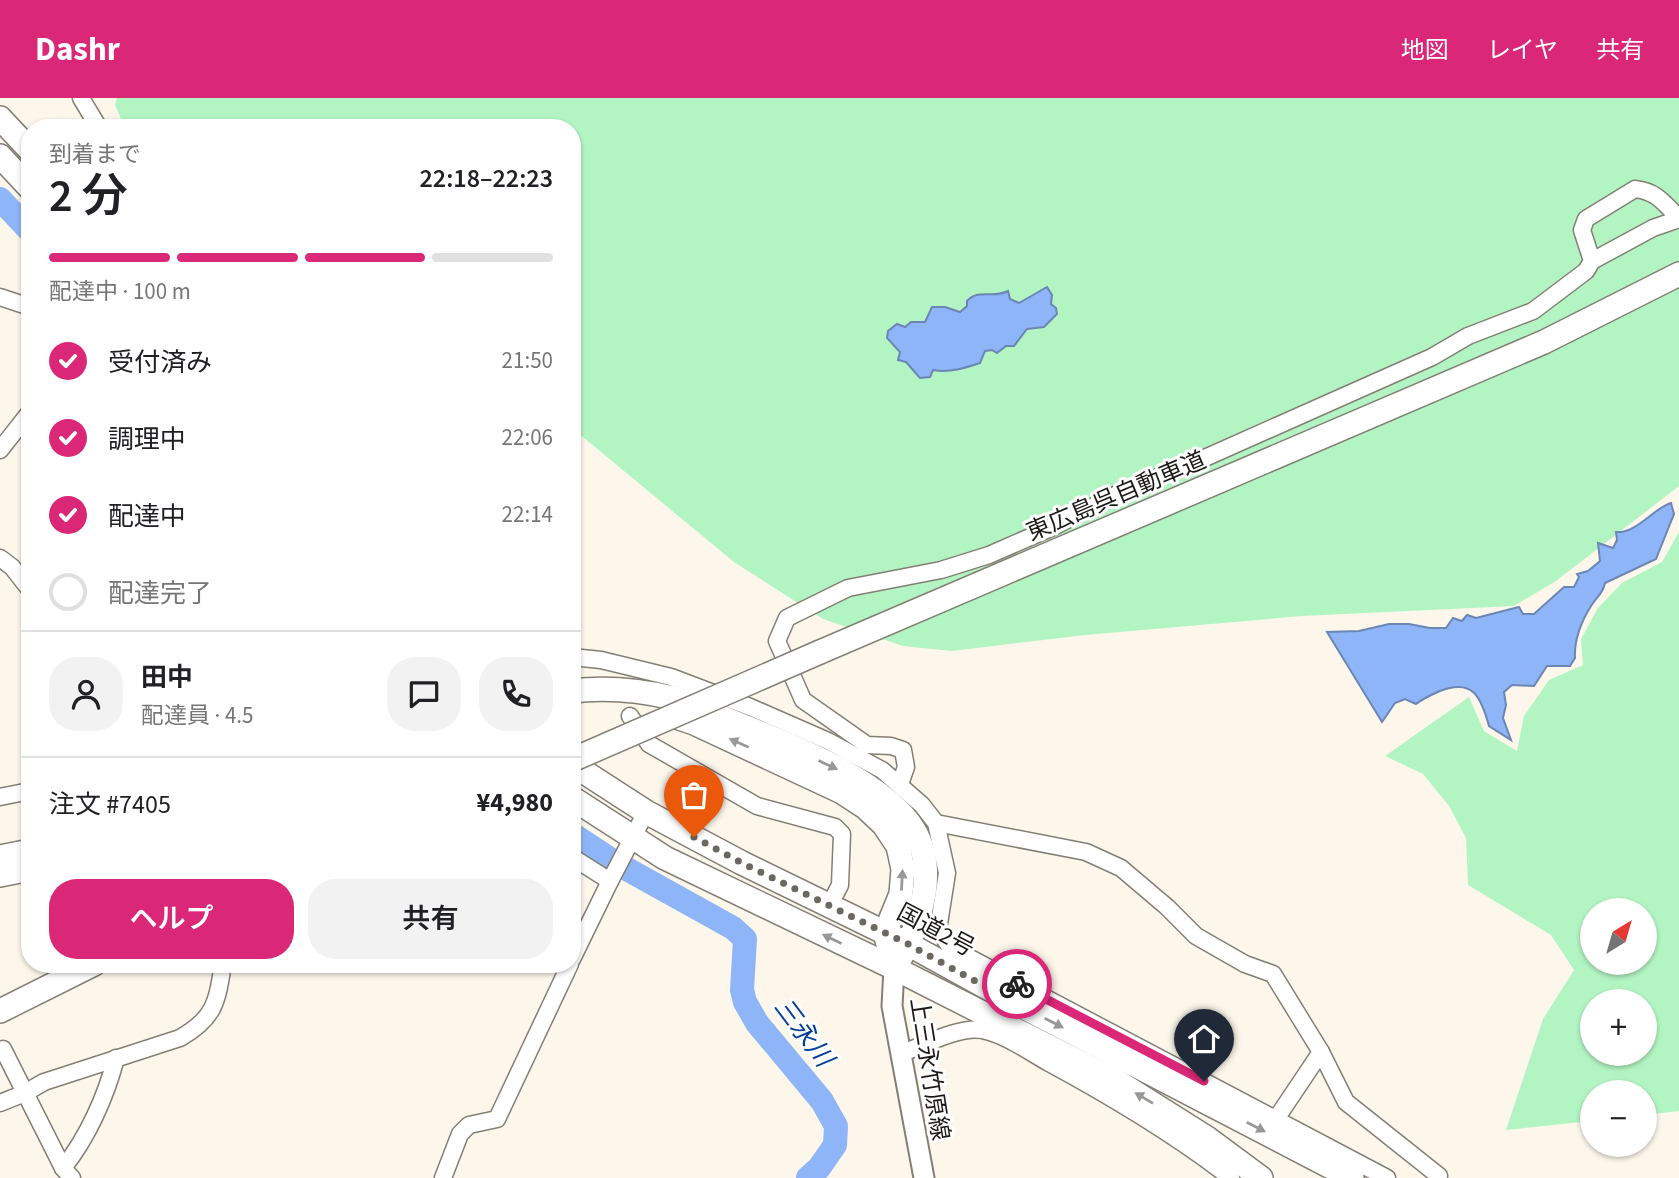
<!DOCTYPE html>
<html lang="ja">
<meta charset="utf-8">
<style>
:root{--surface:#fff;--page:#f2f2f2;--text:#202124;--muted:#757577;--line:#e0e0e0;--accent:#db2777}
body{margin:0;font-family:"Source Sans 3","Noto Sans JP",sans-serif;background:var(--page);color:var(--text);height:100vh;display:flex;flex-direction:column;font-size:26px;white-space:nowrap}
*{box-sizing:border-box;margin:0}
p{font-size:23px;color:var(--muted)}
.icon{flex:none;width:38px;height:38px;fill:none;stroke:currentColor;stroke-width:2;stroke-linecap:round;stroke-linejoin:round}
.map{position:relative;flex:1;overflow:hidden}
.sheet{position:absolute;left:21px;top:21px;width:560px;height:854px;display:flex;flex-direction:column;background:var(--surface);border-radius:28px;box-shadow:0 2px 5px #0004}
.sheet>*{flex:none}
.needle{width:46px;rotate:37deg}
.controls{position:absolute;left:1580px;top:800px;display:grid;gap:14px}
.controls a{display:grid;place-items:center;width:77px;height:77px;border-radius:50%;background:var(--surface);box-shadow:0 2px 5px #0004;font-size:35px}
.pin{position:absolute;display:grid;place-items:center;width:60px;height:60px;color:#fff;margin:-72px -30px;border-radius:50% 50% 50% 0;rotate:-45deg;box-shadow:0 0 7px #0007}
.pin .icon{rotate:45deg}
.courier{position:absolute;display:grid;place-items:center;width:70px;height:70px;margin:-35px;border:5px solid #db2777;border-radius:50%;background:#fff;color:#222;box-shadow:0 2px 9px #0007}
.headline em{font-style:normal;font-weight:600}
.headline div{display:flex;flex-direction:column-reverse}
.headline{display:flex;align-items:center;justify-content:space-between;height:119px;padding:0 28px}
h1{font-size:46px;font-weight:600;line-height:52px}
.bar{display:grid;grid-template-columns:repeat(4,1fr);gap:10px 7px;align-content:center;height:84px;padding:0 28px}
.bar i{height:9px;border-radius:5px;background:var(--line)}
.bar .active{background:var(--accent)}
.bar p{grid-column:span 4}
.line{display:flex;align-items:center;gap:18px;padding:0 28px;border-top:2px solid var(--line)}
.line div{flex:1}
.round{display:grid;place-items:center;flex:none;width:74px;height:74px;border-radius:28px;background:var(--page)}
ol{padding:0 28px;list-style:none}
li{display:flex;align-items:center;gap:21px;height:77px}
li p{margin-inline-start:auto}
li .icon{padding:7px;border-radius:50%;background:var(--accent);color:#fff;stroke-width:4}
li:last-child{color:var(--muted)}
li i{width:38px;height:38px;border:4px solid var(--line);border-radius:50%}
.button{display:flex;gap:14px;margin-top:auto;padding:14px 28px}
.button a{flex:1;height:80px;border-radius:28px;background:var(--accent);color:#fff;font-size:28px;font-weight:600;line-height:80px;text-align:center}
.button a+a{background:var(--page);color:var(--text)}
header{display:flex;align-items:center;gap:42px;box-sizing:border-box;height:98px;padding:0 35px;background:var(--accent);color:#fff}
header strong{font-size:33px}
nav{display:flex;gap:38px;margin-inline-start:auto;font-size:24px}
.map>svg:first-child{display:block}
.green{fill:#b2f5c3;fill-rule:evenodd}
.water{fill:#8eb5f7;stroke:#6c86b4;stroke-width:2}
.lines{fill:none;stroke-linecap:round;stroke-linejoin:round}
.river{stroke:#8eb5f7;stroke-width:24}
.minor-casing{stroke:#847f75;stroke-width:19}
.major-casing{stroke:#847f75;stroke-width:23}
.highway-casing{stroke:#847f75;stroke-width:26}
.minor{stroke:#fff;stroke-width:16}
.major{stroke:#fff;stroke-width:19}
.highway{stroke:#fff;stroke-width:23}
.highway-bridge-casing{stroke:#847f75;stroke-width:26;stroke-linecap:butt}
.highway-bridge{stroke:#fff;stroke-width:23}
.oneway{fill:#999896}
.done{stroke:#6b6761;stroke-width:7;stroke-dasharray:0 12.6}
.route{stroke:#db2777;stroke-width:9}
.labels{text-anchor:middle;stroke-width:6;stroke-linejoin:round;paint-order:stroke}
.street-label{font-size:24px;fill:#1c1a16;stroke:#fff}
.water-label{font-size:26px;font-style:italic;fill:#053d99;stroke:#fff}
</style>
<header>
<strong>Dashr</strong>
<nav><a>地図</a><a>レイヤ</a><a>共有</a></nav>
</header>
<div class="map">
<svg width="1679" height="1080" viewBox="0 0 1679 1080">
<rect width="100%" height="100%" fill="#fdf7eb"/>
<g class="green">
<path d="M117 0H1679V388L1556 483 1514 508 1302 518 1085 537 952 553 903 548 823 521 734 464 572 330V30H125L115 7Z"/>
<path d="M1679 434V1013L1645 1017V994H1592V1023L1506 1032 1543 921 1574 872 1551 837 1468 787 1466 740 1449 708 1423 676 1385 658 1469 599 1484 633 1517 653 1524 618 1549 582 1583 567 1581 541 1598 510 1622 485 1662 464ZM1592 812H1645V864H1592ZM1592 903H1645V956H1592Z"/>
</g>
<g class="water">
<path d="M1047 189 1052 197 1051 206 1056 210 1057 216 1044 229 1027 231 1014 248H1006L997 255 992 252 985 253 980 265C965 270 950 275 933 272L930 279 920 280 906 264 898 262 900 254 887 240 888 233 897 226 905 229 911 224H925L932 209H945L960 214 967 208V203C979 190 993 201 1008 193L1010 201 1019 205Z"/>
<path d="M1671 405 1674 416 1656 461 1605 485C1603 496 1597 498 1591 508 1581 524 1574 541 1575 560L1570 568H1547L1534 588 1512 587 1504 594 1506 607 1503 620 1511 642 1489 628C1481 599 1473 580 1440 593 1431 597 1424 600 1416 606L1405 601 1395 605 1382 624 1327 534 1359 533 1389 526H1409L1430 530H1446L1453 520 1462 523 1467 517 1476 520 1519 509 1523 516H1534L1564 489H1574L1579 479 1577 476 1588 473 1600 463 1598 445 1613 450 1617 442 1616 434C1636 436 1655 409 1671 405Z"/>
</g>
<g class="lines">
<g class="river">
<path d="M0 101 30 133"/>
<path d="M572 736 616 765 733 830 745 841 742 892 745 904 757 925 822 1003 836 1028 835 1047 819 1070 808 1080"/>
</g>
<defs>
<g id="minor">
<path d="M81 0 99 30"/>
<path d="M1592 163 1653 130 1679 121"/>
<path d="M0 199 30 209"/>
<path d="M0 352 30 314"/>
<path d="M0 460 12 469 30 492"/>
<path d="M572 559 601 562 671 579 750 609 828 643 882 672 922 707 936 725 947 775 938 832 951 850 1387 1080"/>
<path d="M630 618 649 646 757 708 835 729 842 736 840 787 829 808"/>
<path d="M900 686 906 669 903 652 891 648 867 647 803 602 777 543 787 520 848 490 941 472 989 457 1053 429 1121 394 1198 363 1432 259 1468 238 1533 213 1586 173 1592 163 1582 132 1586 121 1635 91C1653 93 1661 101 1674 115"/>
<path d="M0 699 30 693"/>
<path d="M936 725 1086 754 1121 770 1167 809 1196 838 1245 866 1273 876 1321 954 1346 1004 1439 1078 1438 1080"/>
<path d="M572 759 610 783"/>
<path d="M572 861 610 783 646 714"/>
<path d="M3 951 63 1070 72 1080"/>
<path d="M900 956C922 948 959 928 982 932 1006 937 1028 953 1049 965 1112 999 1174 1036 1231 1080"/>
<path d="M0 1005 25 995 44 984 180 940C215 920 217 904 223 866"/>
<path d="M1276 1021 1321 954"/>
<path d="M63 1070C88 1039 106 998 116 960"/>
<path d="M443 1080 460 1036 469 1027 497 1021 570 866"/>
</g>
<path id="major" d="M894 870 892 908 924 1080"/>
<g id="highway">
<path d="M0 20 30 52"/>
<path d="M0 58 30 90"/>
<path d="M820 554 1544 244 1679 176"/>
<path d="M572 593C607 589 639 592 673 600 693 605 713 616 733 624 786 645 884 682 914 732 937 771 922 822 901 859"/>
<path d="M676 619 694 625 842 694 865 709 884 727 898 748 903 771 901 796 885 835 889 850"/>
<path d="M572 666 646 714 742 765 908 846 1004 899 1352 1080"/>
<path d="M572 700 665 760 894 870 1115 982 1207 1040 1261 1080"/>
<path d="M0 759 30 753"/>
<path d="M0 777 30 771"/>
<path d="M0 913 94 866"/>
</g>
</defs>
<use href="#minor" class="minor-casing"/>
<use href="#major" class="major-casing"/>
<use href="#highway" class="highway-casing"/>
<use href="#minor" class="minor"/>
<use href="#major" class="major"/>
<use href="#highway" class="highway"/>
<defs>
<path id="highway-bridge" d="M572 662 820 554"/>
</defs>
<use href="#highway-bridge" class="highway-bridge-casing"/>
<use href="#highway-bridge" class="highway-bridge"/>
</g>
<defs><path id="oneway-solid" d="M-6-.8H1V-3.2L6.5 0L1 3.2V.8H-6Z" transform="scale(1.75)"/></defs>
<g class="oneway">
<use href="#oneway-solid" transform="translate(739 645) rotate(-156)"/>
<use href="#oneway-solid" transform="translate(828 667) rotate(25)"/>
<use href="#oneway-solid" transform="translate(902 782) rotate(-87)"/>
<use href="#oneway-solid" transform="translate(832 841) rotate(-154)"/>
<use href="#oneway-solid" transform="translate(1054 925) rotate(27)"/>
<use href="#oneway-solid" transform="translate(1144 1000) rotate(-149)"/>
<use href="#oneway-solid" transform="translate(1256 1029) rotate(27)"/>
</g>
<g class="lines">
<path class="done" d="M694 739 742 765 908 846 1004 899 1011 883 1017 886"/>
<path class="route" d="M1017 886 1204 983"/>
</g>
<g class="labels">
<g class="street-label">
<text transform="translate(1116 398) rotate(-23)" y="8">東広島呉自動車道</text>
<text transform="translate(936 832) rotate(28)" y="8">国道2号</text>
<text transform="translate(930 971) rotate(81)" y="8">上三永竹原線</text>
</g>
<g class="water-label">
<text transform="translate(804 934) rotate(53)" y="9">三永川</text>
</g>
</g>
</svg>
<div class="controls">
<a><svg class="needle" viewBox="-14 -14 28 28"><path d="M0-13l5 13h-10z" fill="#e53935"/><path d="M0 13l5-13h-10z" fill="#757577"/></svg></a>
<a>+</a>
<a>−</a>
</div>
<div class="pin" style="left:694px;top:739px;background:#ea580c"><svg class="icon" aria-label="bag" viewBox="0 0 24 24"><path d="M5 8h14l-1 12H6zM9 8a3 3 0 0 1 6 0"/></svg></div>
<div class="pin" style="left:1204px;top:983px;background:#1f2937"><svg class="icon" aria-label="home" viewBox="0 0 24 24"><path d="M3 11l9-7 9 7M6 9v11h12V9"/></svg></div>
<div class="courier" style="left:1017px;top:886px"><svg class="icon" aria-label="bike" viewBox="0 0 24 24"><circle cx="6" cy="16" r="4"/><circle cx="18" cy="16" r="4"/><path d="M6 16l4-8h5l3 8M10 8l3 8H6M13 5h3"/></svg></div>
<section class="sheet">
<div class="headline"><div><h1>2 分</h1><p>到着まで</p></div><em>22:18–22:23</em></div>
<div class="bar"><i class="active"></i><i class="active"></i><i class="active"></i><i></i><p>配達中 · 100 m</p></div>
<ol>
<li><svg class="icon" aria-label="check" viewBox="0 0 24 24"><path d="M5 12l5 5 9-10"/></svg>受付済み<p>21:50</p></li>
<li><svg class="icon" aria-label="check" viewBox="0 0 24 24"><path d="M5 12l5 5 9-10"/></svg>調理中<p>22:06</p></li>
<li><svg class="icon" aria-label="check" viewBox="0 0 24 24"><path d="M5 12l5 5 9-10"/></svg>配達中<p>22:14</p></li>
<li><i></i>配達完了</li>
</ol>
<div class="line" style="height:126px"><a class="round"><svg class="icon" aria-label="person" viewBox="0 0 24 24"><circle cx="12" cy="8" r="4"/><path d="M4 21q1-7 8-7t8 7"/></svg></a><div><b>田中</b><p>配達員 · 4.5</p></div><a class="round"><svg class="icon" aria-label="chat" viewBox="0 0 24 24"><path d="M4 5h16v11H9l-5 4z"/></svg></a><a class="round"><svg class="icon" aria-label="phone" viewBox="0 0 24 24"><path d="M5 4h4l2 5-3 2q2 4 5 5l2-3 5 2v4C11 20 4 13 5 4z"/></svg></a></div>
<div class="line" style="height:91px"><div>注文 #7405</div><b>¥4,980</b></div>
<div class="button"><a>ヘルプ</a><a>共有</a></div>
</section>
</div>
